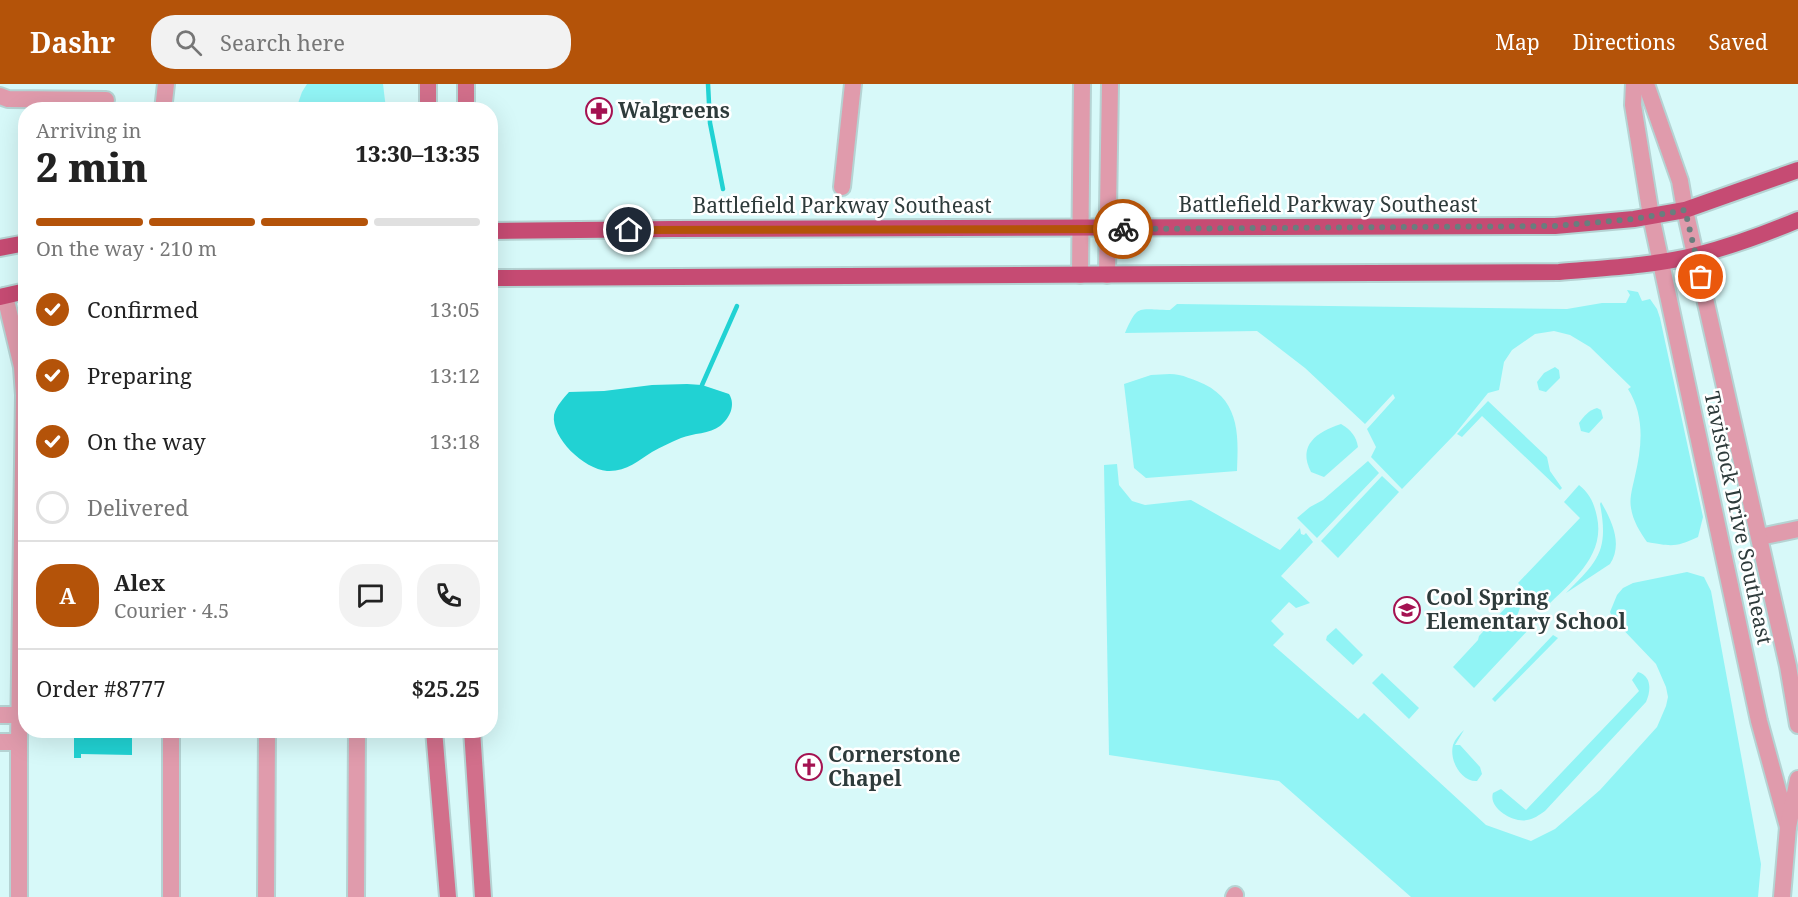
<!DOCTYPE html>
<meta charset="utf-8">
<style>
:root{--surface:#fff;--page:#f2f2f2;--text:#222;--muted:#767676;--line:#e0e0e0;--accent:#b45309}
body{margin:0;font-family:"Noto Serif",serif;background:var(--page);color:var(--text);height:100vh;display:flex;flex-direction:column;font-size:22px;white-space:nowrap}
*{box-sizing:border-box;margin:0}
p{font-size:20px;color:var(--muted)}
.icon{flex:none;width:33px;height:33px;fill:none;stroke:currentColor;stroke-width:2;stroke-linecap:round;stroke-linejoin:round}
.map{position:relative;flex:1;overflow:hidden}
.panel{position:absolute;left:18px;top:18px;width:480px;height:636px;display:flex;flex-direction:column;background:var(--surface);border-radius:24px;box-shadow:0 6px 24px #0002}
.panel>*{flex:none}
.pin{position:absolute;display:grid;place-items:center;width:51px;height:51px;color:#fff;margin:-26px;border:3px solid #fff;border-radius:50%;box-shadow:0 2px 6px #0007}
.courier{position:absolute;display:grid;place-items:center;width:60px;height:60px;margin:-30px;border:4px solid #b45309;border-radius:50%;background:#fff;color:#222;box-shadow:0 2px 8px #0007}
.summary em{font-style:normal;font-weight:800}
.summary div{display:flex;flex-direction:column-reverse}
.summary{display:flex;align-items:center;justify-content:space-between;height:102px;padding:0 18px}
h1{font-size:39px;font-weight:800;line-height:45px}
.bar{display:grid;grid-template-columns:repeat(4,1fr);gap:9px 6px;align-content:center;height:72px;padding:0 18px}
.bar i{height:8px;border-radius:4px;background:var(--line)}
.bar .selected{background:var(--accent)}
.bar p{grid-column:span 4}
.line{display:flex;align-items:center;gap:15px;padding:0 18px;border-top:2px solid var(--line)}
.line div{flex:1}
.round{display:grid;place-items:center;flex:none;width:63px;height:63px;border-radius:24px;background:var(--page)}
ol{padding:0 18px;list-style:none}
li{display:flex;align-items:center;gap:18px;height:66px}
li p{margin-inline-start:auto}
li .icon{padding:6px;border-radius:50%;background:var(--accent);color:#fff;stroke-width:4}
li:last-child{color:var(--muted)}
li i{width:33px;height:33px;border:3px solid var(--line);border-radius:50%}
header{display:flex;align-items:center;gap:36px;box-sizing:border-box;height:84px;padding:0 30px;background:var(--accent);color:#fff}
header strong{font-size:28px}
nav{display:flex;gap:33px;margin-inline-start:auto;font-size:21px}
.search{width:420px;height:54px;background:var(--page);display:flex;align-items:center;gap:15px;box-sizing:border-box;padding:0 21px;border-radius:24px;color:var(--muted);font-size:22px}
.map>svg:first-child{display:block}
.green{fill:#91f4f5}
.water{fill:#21d2d3}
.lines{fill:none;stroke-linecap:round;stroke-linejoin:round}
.stream{stroke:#21d2d3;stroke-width:4.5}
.minor-casing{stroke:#b5d3d3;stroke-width:20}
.tertiary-casing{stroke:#b5d3d3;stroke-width:20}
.secondary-casing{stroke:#b5d3d3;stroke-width:20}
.primary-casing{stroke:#b5d3d3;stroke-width:20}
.minor{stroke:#e09bac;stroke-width:16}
.tertiary{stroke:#e09bac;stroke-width:16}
.secondary{stroke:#d26f8b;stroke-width:16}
.primary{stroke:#c64b73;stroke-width:16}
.done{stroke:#697e7e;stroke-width:6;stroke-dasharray:0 10.8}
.route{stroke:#b45309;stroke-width:8}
.labels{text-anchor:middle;stroke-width:5;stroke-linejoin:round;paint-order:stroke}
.poi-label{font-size:21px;font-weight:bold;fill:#2e3b3b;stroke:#fff;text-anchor:start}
.street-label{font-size:21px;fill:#2e3b3b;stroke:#fff}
</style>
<header>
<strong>Dashr</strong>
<div class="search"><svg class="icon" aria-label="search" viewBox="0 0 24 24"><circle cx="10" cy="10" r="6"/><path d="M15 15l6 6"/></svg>Search here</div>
<nav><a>Map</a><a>Directions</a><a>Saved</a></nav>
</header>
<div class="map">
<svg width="1798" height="813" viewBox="0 0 1798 813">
<rect width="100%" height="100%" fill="#d7f9f9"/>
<g class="green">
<path d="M307 0H383L386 25H296L302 8Z"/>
<path d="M1627 206 1638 208 1642 217 1650 215 1657 225 1660 234 1703 433 1698 453C1675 464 1671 462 1647 458 1640 448 1633 437 1631 424 1629 414 1633 402 1635 392 1642 362 1645 332 1628 305L1631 303 1590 263 1570 251 1554 247 1535 250 1512 266 1504 278 1499 306 1488 309 1455 350 1402 405 1371 373 1376 363 1367 345 1395 314 1393 310 1365 340 1305 284 1257 247 1125 249C1138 219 1138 226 1170 226L1177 220 1567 225 1602 219H1626L1630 211Z"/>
<path d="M1555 283 1559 286 1560 294 1546 308 1539 306 1537 298 1544 289Z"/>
<path d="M1151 291C1160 291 1170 289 1179 291 1185 292 1191 295 1197 297 1239 313 1239 348 1237 387L1146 394 1134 384 1124 300Z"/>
<path d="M1488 317 1547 373 1550 387 1562 404 1560 406 1482 332 1462 353 1457 350Z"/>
<path d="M1597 324 1601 326 1603 334 1589 349 1581 347 1579 339C1584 332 1589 326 1597 324Z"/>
<path d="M1341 340C1351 346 1356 352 1358 363L1324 393 1311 388C1297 361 1317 348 1341 340Z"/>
<path d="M1368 377 1379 389 1317 454 1297 434 1310 423 1323 416Z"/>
<path d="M1117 380 1119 401 1132 417 1145 421 1191 416 1280 466 1300 444 1301 450 1304 451 1306 449 1313 458 1281 492 1310 519 1296 524 1289 518 1271 537 1284 550 1273 561 1358 635 1364 629 1486 741 1531 757 1555 745 1600 706 1657 643 1666 622 1668 613 1666 603 1656 580 1613 535 1610 528 1617 511 1623 504 1633 499 1687 488 1704 493 1711 507 1761 780 1758 813H1411L1279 697 1109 671 1104 381Z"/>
<path d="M1382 392 1399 408 1338 474 1321 457Z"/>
<path d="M1579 401C1590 410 1594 419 1597 433 1606 474 1567 501 1541 528L1523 511 1526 507 1518 499 1580 434 1564 418Z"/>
<path d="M1601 418C1612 437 1623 460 1610 480L1566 509C1598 477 1609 467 1600 420Z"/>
<path d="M1511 518 1515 520 1517 519 1520 524 1517 532 1530 544 1474 604 1453 583 1478 556 1479 552Z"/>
<path d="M1336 544 1363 571 1353 581 1326 556 1327 552Z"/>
<path d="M1553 551 1558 554 1495 618 1492 615Z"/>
<path d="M1638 588C1652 592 1651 607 1646 618L1545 727C1539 731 1534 735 1527 736 1513 739 1488 724 1493 709L1501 705 1526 726 1639 607 1632 596Z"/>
<path d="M1382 589 1419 624 1409 635 1372 599Z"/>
<path d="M1464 646 1455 661H1460L1480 683 1482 690 1477 697C1461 698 1449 676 1453 661 1455 655 1459 651 1464 646Z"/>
</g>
<g class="water">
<path d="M687 300 702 301 729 310C736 321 730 334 720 342 710 350 693 349 681 354 671 358 661 363 652 368 638 377 626 388 607 387 584 385 551 354 554 331 556 322 564 314 569 308L604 307 652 301Z"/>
<path d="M74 647H132V671L81 670V674H74Z"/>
</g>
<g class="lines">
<g class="stream">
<path d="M708 0 710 39 723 105"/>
<path d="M702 301 737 222"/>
</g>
<defs>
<g id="minor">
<path d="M1634 0 1633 21 1651 132"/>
<path d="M1646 0 1680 97 1685 126"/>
<path d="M0 12 8 15 106 16"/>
<path d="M163 26 166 0"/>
<path d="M842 103 853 0"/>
<path d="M1080 191 1082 0"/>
<path d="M1107 191 1110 0"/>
<path d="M5 212 22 283 24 311 19 658V813"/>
<path d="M1760 453 1798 445"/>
<path d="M0 631H20"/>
<path d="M0 658H19"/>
<path d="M171 813V646"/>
<path d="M266 813 267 646"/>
<path d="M356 813 357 646"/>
<path d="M1234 813 1235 811"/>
</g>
<g id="tertiary">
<path d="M1685 126 1788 582 1798 641"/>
<path d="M1651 132 1759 637 1788 743"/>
<path d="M1782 813 1788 743 1798 695"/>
</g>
<g id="secondary">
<path d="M428 26V0"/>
<path d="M466 26V0"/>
<path d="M434 646 448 813"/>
<path d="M472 646 483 813"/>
</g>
<g id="primary">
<path d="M490 147 673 145 1555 142 1634 135 1685 126 1798 86"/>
<path d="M0 164 26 159"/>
<path d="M490 194 1559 188C1604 184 1652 182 1697 171 1732 162 1765 150 1798 136"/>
<path d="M0 213 26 207"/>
</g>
</defs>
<use href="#minor" class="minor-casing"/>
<use href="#tertiary" class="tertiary-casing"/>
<use href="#secondary" class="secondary-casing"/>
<use href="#primary" class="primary-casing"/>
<use href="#minor" class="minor"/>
<use href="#tertiary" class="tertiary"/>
<use href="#secondary" class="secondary"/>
<use href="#primary" class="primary"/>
</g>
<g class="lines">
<path class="done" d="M1123 145 1555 142 1634 135 1685 126 1701 193"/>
<path class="route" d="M629 146 1123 145"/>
</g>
<defs>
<symbol id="pharmacy-ring" viewBox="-11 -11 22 22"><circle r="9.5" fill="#fff" stroke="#a41251" stroke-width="1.5"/><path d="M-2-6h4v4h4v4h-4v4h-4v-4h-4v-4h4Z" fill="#a41251"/></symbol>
<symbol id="school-ring" viewBox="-11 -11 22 22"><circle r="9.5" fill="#fff" stroke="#a41251" stroke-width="1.5"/><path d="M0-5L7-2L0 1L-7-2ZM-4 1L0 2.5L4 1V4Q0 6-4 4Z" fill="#a41251"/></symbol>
<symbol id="church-ring" viewBox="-11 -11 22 22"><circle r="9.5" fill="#fff" stroke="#a41251" stroke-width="1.5"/><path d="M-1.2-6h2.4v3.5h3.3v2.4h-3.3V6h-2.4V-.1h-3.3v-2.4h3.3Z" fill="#a41251"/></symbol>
</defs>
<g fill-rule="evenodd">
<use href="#pharmacy-ring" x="584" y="12" width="30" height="30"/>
<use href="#school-ring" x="1392" y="511" width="30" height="30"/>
<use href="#church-ring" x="794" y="668" width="30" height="30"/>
</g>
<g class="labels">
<g class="poi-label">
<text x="618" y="34">Walgreens</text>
<text x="1426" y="521">Cool Spring<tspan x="1426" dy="24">Elementary School</tspan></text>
<text x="828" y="678">Cornerstone<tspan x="828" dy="24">Chapel</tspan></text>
</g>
<g class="street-label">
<text x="1328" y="128">Battlefield Parkway Southeast</text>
<text x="842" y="129">Battlefield Parkway Southeast</text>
<text transform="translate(1738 434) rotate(78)" y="7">Tavistock Drive Southeast</text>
</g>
</g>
</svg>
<div class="pin" style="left:1701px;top:193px;background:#ea580c"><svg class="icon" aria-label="bag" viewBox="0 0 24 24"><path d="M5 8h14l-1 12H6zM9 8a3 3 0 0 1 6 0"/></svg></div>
<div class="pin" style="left:629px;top:146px;background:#1f2937"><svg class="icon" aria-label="home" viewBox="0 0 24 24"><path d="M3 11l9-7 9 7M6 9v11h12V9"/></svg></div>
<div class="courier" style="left:1123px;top:145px"><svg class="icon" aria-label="bike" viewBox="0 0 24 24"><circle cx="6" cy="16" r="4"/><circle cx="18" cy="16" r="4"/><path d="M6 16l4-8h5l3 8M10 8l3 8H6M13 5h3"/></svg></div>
<section class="panel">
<div class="summary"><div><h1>2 min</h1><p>Arriving in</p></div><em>13:30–13:35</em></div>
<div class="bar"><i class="selected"></i><i class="selected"></i><i class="selected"></i><i></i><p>On the way · 210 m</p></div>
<ol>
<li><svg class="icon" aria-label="check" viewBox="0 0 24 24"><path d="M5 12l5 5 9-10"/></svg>Confirmed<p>13:05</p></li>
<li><svg class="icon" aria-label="check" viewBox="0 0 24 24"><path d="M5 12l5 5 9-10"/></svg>Preparing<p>13:12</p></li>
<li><svg class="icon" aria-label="check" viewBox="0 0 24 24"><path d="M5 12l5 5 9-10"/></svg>On the way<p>13:18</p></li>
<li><i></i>Delivered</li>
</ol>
<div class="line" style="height:108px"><b class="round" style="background:var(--accent);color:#fff">A</b><div><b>Alex</b><p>Courier · 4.5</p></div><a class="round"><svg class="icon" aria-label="chat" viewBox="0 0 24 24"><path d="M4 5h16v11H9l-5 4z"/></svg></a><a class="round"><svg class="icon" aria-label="phone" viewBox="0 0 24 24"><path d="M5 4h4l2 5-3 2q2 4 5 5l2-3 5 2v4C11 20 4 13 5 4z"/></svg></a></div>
<div class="line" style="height:78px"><div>Order #8777</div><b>$25.25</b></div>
</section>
</div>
